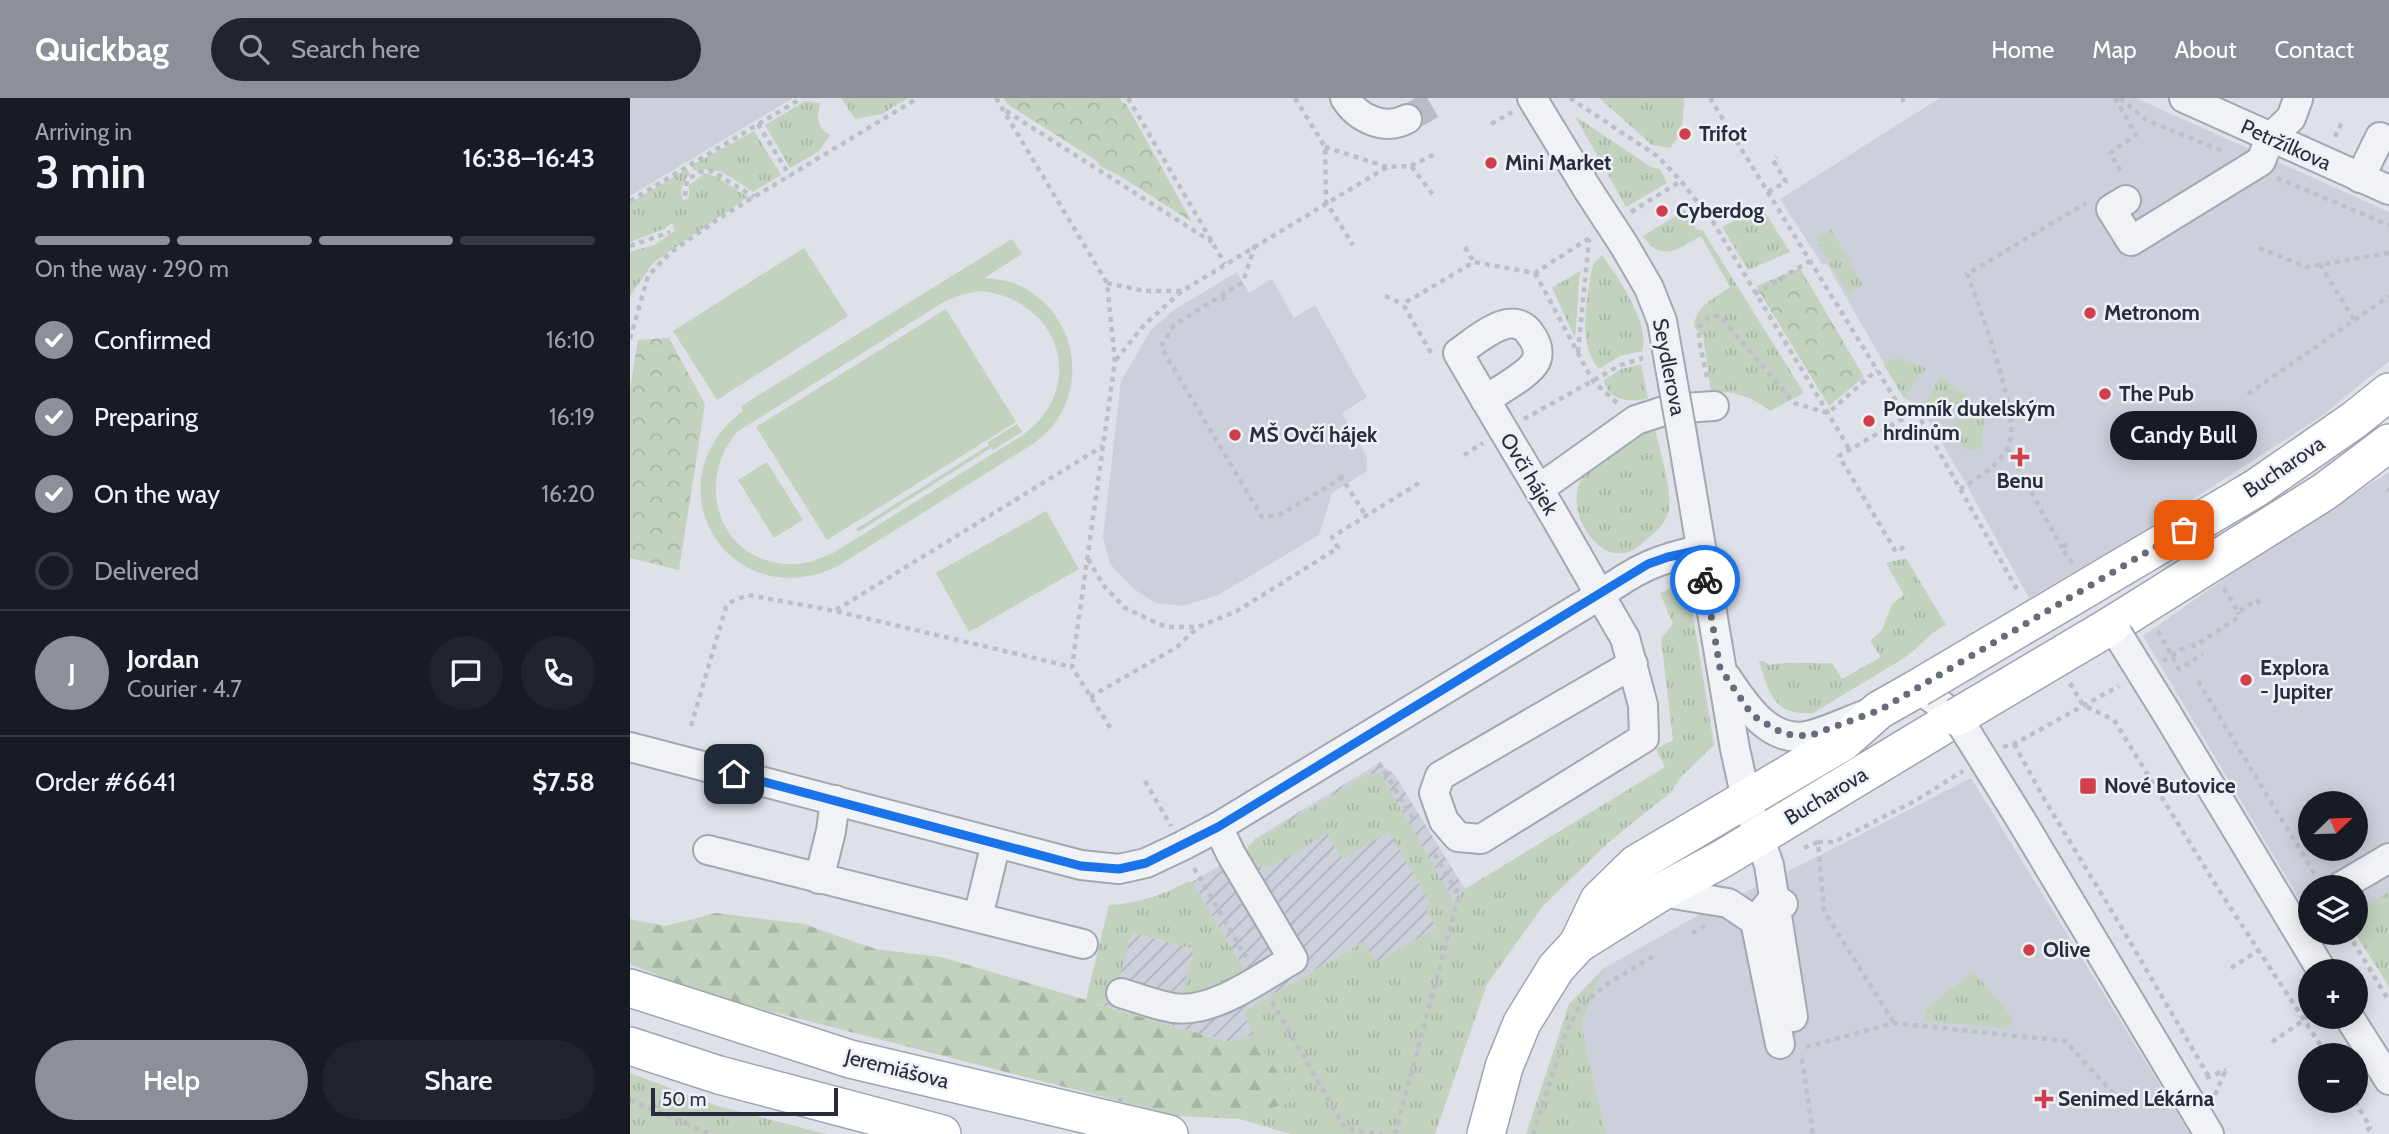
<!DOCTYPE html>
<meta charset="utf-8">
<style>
:root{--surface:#171b24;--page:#20242c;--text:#f1f3f6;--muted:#9ea1a6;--line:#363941;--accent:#8c9099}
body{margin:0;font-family:Cabin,sans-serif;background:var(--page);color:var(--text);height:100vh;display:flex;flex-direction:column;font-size:26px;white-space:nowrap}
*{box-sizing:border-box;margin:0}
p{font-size:23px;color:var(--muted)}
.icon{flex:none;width:38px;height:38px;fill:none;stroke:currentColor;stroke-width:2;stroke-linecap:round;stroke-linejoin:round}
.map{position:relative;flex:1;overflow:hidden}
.drawer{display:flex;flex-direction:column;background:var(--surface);width:630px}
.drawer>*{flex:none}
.needle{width:46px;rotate:67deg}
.controls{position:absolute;left:1668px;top:693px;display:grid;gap:14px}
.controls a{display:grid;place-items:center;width:70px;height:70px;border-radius:50%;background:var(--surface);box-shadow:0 4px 18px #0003;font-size:35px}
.scale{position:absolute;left:21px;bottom:18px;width:187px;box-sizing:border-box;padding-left:7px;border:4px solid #272d3e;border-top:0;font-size:19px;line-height:24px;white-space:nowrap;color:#272d3e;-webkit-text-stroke:5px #edf0f5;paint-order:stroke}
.pin{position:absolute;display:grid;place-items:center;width:60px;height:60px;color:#fff;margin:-30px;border-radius:14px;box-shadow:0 4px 10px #0006}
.courier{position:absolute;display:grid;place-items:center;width:70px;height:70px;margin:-35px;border:5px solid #1a73e8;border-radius:50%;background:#fff;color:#222;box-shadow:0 2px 9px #0007}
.bubble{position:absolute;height:49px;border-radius:24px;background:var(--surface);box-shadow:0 4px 18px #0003;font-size:23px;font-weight:600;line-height:49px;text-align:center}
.summary em{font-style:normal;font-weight:600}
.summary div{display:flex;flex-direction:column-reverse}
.summary{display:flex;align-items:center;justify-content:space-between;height:119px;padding:0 35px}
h1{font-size:46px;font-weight:600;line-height:52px}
.bar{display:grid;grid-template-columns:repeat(4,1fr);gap:10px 7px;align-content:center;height:84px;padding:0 35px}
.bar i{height:9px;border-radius:5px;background:var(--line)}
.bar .on{background:var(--accent)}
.bar p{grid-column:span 4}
.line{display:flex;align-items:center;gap:18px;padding:0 35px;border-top:2px solid var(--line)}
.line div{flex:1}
.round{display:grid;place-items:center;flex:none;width:74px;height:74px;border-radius:37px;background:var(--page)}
ol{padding:0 35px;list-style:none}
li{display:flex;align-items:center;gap:21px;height:77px}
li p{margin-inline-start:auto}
li .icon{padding:7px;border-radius:50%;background:var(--accent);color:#fff;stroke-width:4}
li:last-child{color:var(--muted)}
li i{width:38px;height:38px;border:4px solid var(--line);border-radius:50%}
.primary-button{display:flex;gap:14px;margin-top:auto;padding:14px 35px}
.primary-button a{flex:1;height:80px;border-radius:42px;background:var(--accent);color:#fff;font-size:28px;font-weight:600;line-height:80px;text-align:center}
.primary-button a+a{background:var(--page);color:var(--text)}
header{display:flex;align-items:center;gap:42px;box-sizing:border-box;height:98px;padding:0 35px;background:var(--accent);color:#fff}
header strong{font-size:33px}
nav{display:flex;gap:38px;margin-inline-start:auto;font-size:24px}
.search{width:490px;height:63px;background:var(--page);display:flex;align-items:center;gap:18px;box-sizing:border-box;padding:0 24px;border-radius:38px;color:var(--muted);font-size:26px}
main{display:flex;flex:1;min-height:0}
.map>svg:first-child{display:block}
.built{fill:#ccd0da;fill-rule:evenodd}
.industrial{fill:url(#industrial-furrows)}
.grass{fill:url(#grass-tufts)}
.forest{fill:url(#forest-firs)}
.park{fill:url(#park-crowns)}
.pitch{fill:#c2d2bf;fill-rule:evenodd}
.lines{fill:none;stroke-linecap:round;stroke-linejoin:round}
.minor-tunnel{stroke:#b9bdc6;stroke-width:28;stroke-dasharray:28 14;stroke-linecap:butt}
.minor-casing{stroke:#a3a7b2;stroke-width:32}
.major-casing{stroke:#9da4b3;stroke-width:40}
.path{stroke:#bcbfc6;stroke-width:4.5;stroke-dasharray:5 5;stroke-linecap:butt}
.minor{stroke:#f0f2f6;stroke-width:28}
.major{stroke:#fff;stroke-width:37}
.minor-bridge-casing{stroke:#a3a7b2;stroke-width:32;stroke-linecap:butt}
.major-bridge-casing{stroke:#9da4b3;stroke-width:40;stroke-linecap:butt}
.minor-bridge{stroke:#f0f2f6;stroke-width:28}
.major-bridge{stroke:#fff;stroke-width:37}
.done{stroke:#676c7a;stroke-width:7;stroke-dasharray:0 12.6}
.route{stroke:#1a73e8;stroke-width:9}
.poi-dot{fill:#cf404a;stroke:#edf0f5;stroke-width:2.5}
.labels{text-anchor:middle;stroke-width:5;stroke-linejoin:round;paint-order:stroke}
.poi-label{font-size:21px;font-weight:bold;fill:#272d3e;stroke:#edf0f5;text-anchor:start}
.street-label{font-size:21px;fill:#272d3e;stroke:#edf0f5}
</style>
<header>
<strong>Quickbag</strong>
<div class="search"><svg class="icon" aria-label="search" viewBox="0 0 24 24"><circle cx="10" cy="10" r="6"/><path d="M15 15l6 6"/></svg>Search here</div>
<nav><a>Home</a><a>Map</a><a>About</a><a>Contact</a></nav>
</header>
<main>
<section class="drawer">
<div class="summary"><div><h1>3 min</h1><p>Arriving in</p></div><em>16:38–16:43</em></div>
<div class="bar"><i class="on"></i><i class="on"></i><i class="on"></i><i></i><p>On the way · 290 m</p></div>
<ol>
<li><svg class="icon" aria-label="check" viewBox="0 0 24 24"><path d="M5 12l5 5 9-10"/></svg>Confirmed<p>16:10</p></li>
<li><svg class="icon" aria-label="check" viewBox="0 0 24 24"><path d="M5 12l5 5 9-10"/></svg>Preparing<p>16:19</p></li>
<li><svg class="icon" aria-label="check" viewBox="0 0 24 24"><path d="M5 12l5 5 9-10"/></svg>On the way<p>16:20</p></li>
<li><i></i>Delivered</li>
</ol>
<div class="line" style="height:126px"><b class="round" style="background:var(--accent);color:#fff">J</b><div><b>Jordan</b><p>Courier · 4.7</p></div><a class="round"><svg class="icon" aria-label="chat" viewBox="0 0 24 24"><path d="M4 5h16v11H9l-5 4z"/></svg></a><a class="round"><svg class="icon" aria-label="phone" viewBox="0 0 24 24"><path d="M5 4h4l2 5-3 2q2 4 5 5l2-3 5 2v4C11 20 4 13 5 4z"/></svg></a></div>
<div class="line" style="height:91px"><div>Order #6641</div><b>$7.58</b></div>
<div class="primary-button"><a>Help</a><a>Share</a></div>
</section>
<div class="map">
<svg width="1759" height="1036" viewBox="0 0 1759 1036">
<defs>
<pattern id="industrial-furrows" width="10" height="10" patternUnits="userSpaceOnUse" patternTransform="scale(1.75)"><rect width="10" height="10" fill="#ccd0da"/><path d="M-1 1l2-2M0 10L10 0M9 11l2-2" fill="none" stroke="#afb3bc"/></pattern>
<pattern id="grass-tufts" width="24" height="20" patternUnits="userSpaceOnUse" patternTransform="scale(1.75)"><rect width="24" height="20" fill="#c2d2bf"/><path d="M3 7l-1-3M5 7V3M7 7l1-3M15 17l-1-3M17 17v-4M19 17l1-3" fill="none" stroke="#a7b5a5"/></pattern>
<pattern id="forest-firs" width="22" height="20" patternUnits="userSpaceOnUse" patternTransform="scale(1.75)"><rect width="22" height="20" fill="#c2d2bf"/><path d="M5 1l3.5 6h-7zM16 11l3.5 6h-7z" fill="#a7b5a5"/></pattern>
<pattern id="park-crowns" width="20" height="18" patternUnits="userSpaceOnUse" patternTransform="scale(1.75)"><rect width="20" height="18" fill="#c2d2bf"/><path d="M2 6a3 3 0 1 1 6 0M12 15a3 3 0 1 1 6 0" fill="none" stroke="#a7b5a5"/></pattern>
</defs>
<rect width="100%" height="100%" fill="#dee1e8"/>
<g class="built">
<path d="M0 0H163L0 98Z"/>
<path d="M1310 0H1506L1759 114V263L1692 318 1501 441 1399 500 1331 377 1289 308 1274 300 1197 166H1192L1150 101Z"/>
<path d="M607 174 619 195 642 181 664 220 685 207 737 299 712 315 737 359 736 374 702 395 689 437 588 497 553 508 525 505 504 491 480 466 473 439 491 283 521 232 544 212Z"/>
<path d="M1759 374V794L1726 814V789H1680V819L1513 538 1604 474ZM1680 705H1726V751H1680Z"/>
<path d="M1341 680 1560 1036H976L951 926 974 870 1078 812 1157 774Z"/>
</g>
<path class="industrial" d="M749 665 764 676 835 791 822 802 821 813 806 830 747 865 733 844 614 913 623 937 600 944 470 907 477 905 502 835 564 851 552 897 617 876 562 784 617 752 625 741Z"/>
<g class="grass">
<path d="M211 0H278L252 16 225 21Z"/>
<path d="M969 0H1054L1052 34 1040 50 1022 47Z"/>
<path d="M175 3 190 5C187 20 186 28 200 37L188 54 160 70 135 27Z"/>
<path d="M945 18 1021 69 1030 71 1037 85 996 109Z"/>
<path d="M124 33 151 77 123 94C102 81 90 67 65 73L61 68Z"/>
<path d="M57 71 60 76C52 85 50 92 53 103L59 99V87L75 75 85 78 118 99 23 165 0 198V154L24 147 45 133 42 125 34 131 0 144V105Z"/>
<path d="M1131 108 1160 154 1118 172 1092 129Z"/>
<path d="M1055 112 1066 131 1073 133 1174 295 1140 313C1122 298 1104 294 1081 293L1073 238 1064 229C1065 208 1085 200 1100 189L1071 138C1048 150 1032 166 1013 138Z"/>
<path d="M1201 131 1233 187 1218 196 1185 140Z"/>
<path d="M972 157C987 178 1022 228 1012 253L990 258 969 271C947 245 957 204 961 174L964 165Z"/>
<path d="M950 173 945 240 922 190Z"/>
<path d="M1266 259 1296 270 1274 300 1254 267Z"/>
<path d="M1011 266 1018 300C1000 305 978 303 974 282L991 271Z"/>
<path d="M1310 279 1339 300 1301 318 1294 306Z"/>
<path d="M1354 316 1352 351 1335 352 1320 326Z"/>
<path d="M1025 330C1029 350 1044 398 1038 415 1035 426 1026 434 1018 440 1014 444 1007 451 1001 453 965 469 931 405 954 377 959 371 968 366 975 360 990 348 1006 335 1025 330Z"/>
<path d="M1276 460 1316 527 1305 533 1276 559 1183 615C1143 618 1139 595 1129 563H1133L1139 567C1160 563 1181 566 1202 565L1212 581 1251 559 1240 543 1252 532 1262 506 1274 497 1256 465Z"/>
<path d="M1046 488 1059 493 1084 647 1052 678 1040 695 980 743 913 808 857 886 805 1036H661L609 1021 665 1002 623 937 614 913 734 844 747 864 806 830 795 809 800 805 759 734 712 761 697 735C683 743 644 772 630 769 624 768 620 763 616 759L619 747 738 676 750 675 823 802 835 791 1035 669 1026 651 1043 642 1031 541 1043 526 1030 495Z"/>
<path d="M557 784H562L617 876 571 902 552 897 564 851 502 835 488 885H483L477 905 454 910 479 807C507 806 532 797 557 784Z"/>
<path d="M1759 794V889L1725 835 1726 814Z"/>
<path d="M974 870 951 926 976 1036H896L939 906Z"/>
<path d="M1341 875 1348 879 1381 918 1383 924 1378 930 1301 924 1294 919 1296 911Z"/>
<path d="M0 975 88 1008 196 1036H0Z"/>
</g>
<path class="forest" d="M86 815 174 826 245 851 311 859 456 902 455 909 470 907 599 944 623 937 666 1002 609 1021 547 1018 73 896 0 866V821L35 828Z"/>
<g class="park">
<path d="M374 0H490L493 5 495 4 562 124 490 78 470 68 467 63 377 6Z"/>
<path d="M1170 170 1234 279 1199 308 1126 188Z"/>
<path d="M39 240 75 306 49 472 0 460V291L8 242Z"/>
</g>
<g class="pitch">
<path d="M382 141 392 156 354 180C365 181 376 182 386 186 438 208 458 271 429 319 423 330 413 338 403 346L206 469C97 519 18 384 113 313L111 308ZM351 193C429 201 459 289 393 337L203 455C187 462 172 468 155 466 86 460 66 382 107 334L312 205 330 197Z"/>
<path d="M174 150 218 218 87 302 43 233Z"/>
<path d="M316 211 386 324 197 442 126 329Z"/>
<path d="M387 326 392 334 363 352 361 350 228 434 226 431 359 347 358 344Z"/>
<path d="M137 364 173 422 144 440 108 382Z"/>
<path d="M416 413 449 471 339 534 306 475Z"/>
</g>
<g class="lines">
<path class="minor-tunnel" d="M777 21 813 0"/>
<defs>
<g id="minor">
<path d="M715 0C728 21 755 33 777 21"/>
<path d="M902 0 958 92"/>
<path d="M1554 0 1759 92"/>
<path d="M1730 80 1750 39"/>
<path d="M1496 102 1481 111 1501 143 1631 63 1640 40 1661 20 1668 1"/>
<path d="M994 147 1019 190 1032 223 1043 286"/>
<path d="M855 302C868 293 900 276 906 263 910 254 906 244 901 237 883 208 847 242 828 255 854 300 881 345 908 390 938 439 965 490 995 540L1013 607 1014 640 851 741 828 739 814 723 804 695 810 678 1003 566"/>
<path d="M1052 336 1105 651 1116 701 1139 767 1163 919"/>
<path d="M909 391 1006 322 1040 311 1084 308"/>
<path d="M1097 580C1115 607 1141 648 1181 637 1200 632 1218 623 1237 616"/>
<path d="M1288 590 1327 619"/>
<path d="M1536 614 1692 873"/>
<path d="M0 649 451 767 489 771 516 765 552 748 588 729 970 497C1006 471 1027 461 1070 452"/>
<path d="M1391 722 1579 1036"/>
<path d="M78 752 453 846"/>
<path d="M189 781 201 733 205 702"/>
<path d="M1710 789 1759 760"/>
<path d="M1031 794 1098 805 1125 823"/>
<path d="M348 819 366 745"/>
<path d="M491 895C508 900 525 907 543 910 583 916 630 880 663 861L601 756 588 729"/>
<path d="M1719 919 1759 982"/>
<path d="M1150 946 1125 823 1144 800 1153 806"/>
</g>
<g id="major">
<path d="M1482 475 1626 390 1724 322 1759 294"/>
<path d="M1482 527 1694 394 1759 345"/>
<path d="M948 846 1031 794 1092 761 1327 619"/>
<path d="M0 890 220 961 539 1036"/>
<path d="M0 948 89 977 312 1036"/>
<path d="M856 1036 874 969 892 925 926 870 948 846 969 802 1006 766 1213 644 1249 612 1288 590"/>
</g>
</defs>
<use href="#minor" class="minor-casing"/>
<use href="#major" class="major-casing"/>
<g class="path">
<path d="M366 0 477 185 485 263 442 569 483 634"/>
<path d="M498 0 595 166"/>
<path d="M665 0 695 49 696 104 723 147"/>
<path d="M940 0 1027 58 1051 83 1083 124 1220 352"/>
<path d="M1080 0 1276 319"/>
<path d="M1272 0 1274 4"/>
<path d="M1485 0 1506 37 1480 55 1493 77"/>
<path d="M1490 0 1516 22 1595 54"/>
<path d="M376 13 582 144"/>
<path d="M128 26 160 78"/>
<path d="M861 26 882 14"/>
<path d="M1705 39 1713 22"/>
<path d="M695 49 757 69"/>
<path d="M781 68 807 55"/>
<path d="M1647 80 1759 127"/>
<path d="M1138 94 1156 84 1143 62 1147 59"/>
<path d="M55 98 57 82 69 74 82 73 124 99"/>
<path d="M0 103 172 0"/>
<path d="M1001 114 1051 83"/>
<path d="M625 147 613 184 544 227 531 249 632 419 651 416 712 380"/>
<path d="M0 148 40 134"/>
<path d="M835 149 844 164"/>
<path d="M1629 150 1676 169 1759 155"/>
<path d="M1690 166 1724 222"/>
<path d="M905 175 963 283 987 305"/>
<path d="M477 185 515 193H552"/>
<path d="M1125 196 1180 163"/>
<path d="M592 198 596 204"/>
<path d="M755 198 773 206"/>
<path d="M0 241 18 178 40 155 91 119 288 0"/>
<path d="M948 254 959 141"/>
<path d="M801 255 773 206 844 164 905 175 961 139"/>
<path d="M486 262 515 226 552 193 757 69 781 68 804 98"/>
<path d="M1077 279 1069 242V229L1079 219 1090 218 1164 305 1198 315 1247 272"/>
<path d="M1618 296 1759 198"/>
<path d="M894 321 991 267 1013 260"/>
<path d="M1377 350 1432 450"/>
<path d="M834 357 853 345"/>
<path d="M710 377 736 418"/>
<path d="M1330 391C1349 379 1373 366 1380 343 1389 315 1349 207 1337 176L1456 105"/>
<path d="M1757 391 1759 393"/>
<path d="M1437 446 1432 450 1442 465"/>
<path d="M1274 449 1266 454 1209 358 1286 313 1389 495"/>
<path d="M458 461 474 488 495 510 536 529H568L607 513 708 450 702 439 789 385"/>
<path d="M1594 490 1608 514 1627 502 1631 509"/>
<path d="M206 512 473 348"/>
<path d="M1528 533 1549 571 1573 556"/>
<path d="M1562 545 1564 548 1609 519 1608 514"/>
<path d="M1533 563 1559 547"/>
<path d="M1568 583 1687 780"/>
<path d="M1440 585 1453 607 1484 622 1589 792 1697 957"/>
<path d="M460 599 547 549 567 530"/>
<path d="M61 628 96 509 101 504 118 497 205 513 442 569"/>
<path d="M1384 646 1416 704 1489 825 1579 979"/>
<path d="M1373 649 1384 646 1489 588"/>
<path d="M749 665 785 724"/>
<path d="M515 683 541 728"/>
<path d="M1188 744H1204L1285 703 1333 673"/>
<path d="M1174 750 1188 744 1194 813 1264 925"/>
<path d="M564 770 616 859"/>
<path d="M1062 835 1075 828"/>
<path d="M1718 835 1759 903"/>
<path d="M1601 870 1629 852"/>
<path d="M642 904 715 1030 753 1036"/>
<path d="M1642 944 1674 922 1680 912"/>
<path d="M1176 949 1264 925 1435 943 1495 1008 1529 998"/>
<path d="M1172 961 1183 1036"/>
<path d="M1576 980 1596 972"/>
<path d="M1585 997 1595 973"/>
<path d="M0 1002 81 1036"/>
<path d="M1725 1003 1740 1029 1735 1036"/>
<path d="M765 1036 829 797 802 752"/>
<path d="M903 1036 937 932 949 909 974 888 1025 857"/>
</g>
<use href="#minor" class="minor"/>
<use href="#major" class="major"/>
<defs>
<g id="minor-bridge">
<path d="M958 92 994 147"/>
<path d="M1043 286 1052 336"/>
<path d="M1482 527 1536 614"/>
<path d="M1327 619 1391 722"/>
</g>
<g id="major-bridge">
<path d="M1288 590 1482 475"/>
<path d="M1327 619 1482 527"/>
</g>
</defs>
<use href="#minor-bridge" class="minor-bridge-casing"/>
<use href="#major-bridge" class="major-bridge-casing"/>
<use href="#minor-bridge" class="minor-bridge"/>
<use href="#major-bridge" class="major-bridge"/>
</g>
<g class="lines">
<path class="done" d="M1075 482 1090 570 1120 614 1128 621 1154 636 1179 638 1250 612 1554 432"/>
<path class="route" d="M104 676 451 768 489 771 516 765 588 729 1018 466 1038 459 1070 452 1075 482"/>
</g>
<g class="poi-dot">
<circle cx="1055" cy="36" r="7"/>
<circle cx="861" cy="65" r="7"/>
<circle cx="1032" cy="113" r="7"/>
<circle cx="1460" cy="215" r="7"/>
<circle cx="1475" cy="296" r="7"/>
<circle cx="1239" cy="323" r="7"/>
<circle cx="605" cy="337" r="7"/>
<path d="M1386.5 348.5h7v7h7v7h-7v7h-7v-7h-7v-7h7z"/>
<circle cx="1616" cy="582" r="7"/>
<rect x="1449" y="679" width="18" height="18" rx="3.5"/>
<circle cx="1399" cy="852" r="7"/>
<path d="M1410.5 990.5h7v7h7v7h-7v7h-7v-7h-7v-7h7z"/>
</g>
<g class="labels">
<g class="poi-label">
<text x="1069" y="43">Trifot</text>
<text x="875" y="72">Mini Market</text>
<text x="1046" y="120">Cyberdog</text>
<text x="1474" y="222">Metronom</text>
<text x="1489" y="303">The Pub</text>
<text x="1253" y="318">Pomník dukelským<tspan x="1253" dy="24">hrdinům</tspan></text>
<text x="619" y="344">MŠ Ovčí hájek</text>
<text x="1390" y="390" text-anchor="middle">Benu</text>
<text x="1630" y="577">Explora<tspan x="1630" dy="24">- Jupiter</tspan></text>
<text x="1474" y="695">Nové Butovice</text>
<text x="1413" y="859">Olive</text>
<text x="1428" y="1008">Senimed Lékárna</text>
</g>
<g class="street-label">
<text transform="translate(1656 47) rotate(24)" y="7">Petržílkova</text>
<text transform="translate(1039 269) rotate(79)" y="7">Seydlerova</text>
<text transform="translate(1654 369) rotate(-34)" y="7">Bucharova</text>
<text transform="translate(899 376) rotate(59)" y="7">Ovčí hájek</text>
<text transform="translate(1196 698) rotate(-31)" y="7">Bucharova</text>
<text transform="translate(267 971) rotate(14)" y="7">Jeremiášova</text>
</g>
</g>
</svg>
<div class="controls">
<a><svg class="needle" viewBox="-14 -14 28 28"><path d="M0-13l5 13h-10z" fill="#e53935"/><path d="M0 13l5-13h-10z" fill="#9ea1a6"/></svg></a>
<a><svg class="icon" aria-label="layers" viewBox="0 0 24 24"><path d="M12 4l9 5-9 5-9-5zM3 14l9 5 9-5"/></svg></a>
<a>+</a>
<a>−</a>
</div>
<div class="scale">50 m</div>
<div class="pin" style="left:1554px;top:432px;background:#ea580c"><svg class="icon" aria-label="bag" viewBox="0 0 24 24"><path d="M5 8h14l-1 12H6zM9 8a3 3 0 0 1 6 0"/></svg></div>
<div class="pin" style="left:104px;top:676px;background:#1f2937"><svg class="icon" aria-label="home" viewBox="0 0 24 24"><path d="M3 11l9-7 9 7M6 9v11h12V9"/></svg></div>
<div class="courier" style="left:1075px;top:482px"><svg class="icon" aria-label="bike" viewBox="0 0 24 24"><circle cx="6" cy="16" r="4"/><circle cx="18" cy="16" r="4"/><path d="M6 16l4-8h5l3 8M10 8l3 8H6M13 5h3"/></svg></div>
<div class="bubble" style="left:1480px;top:313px;width:147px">Candy Bull</div>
</div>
</main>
